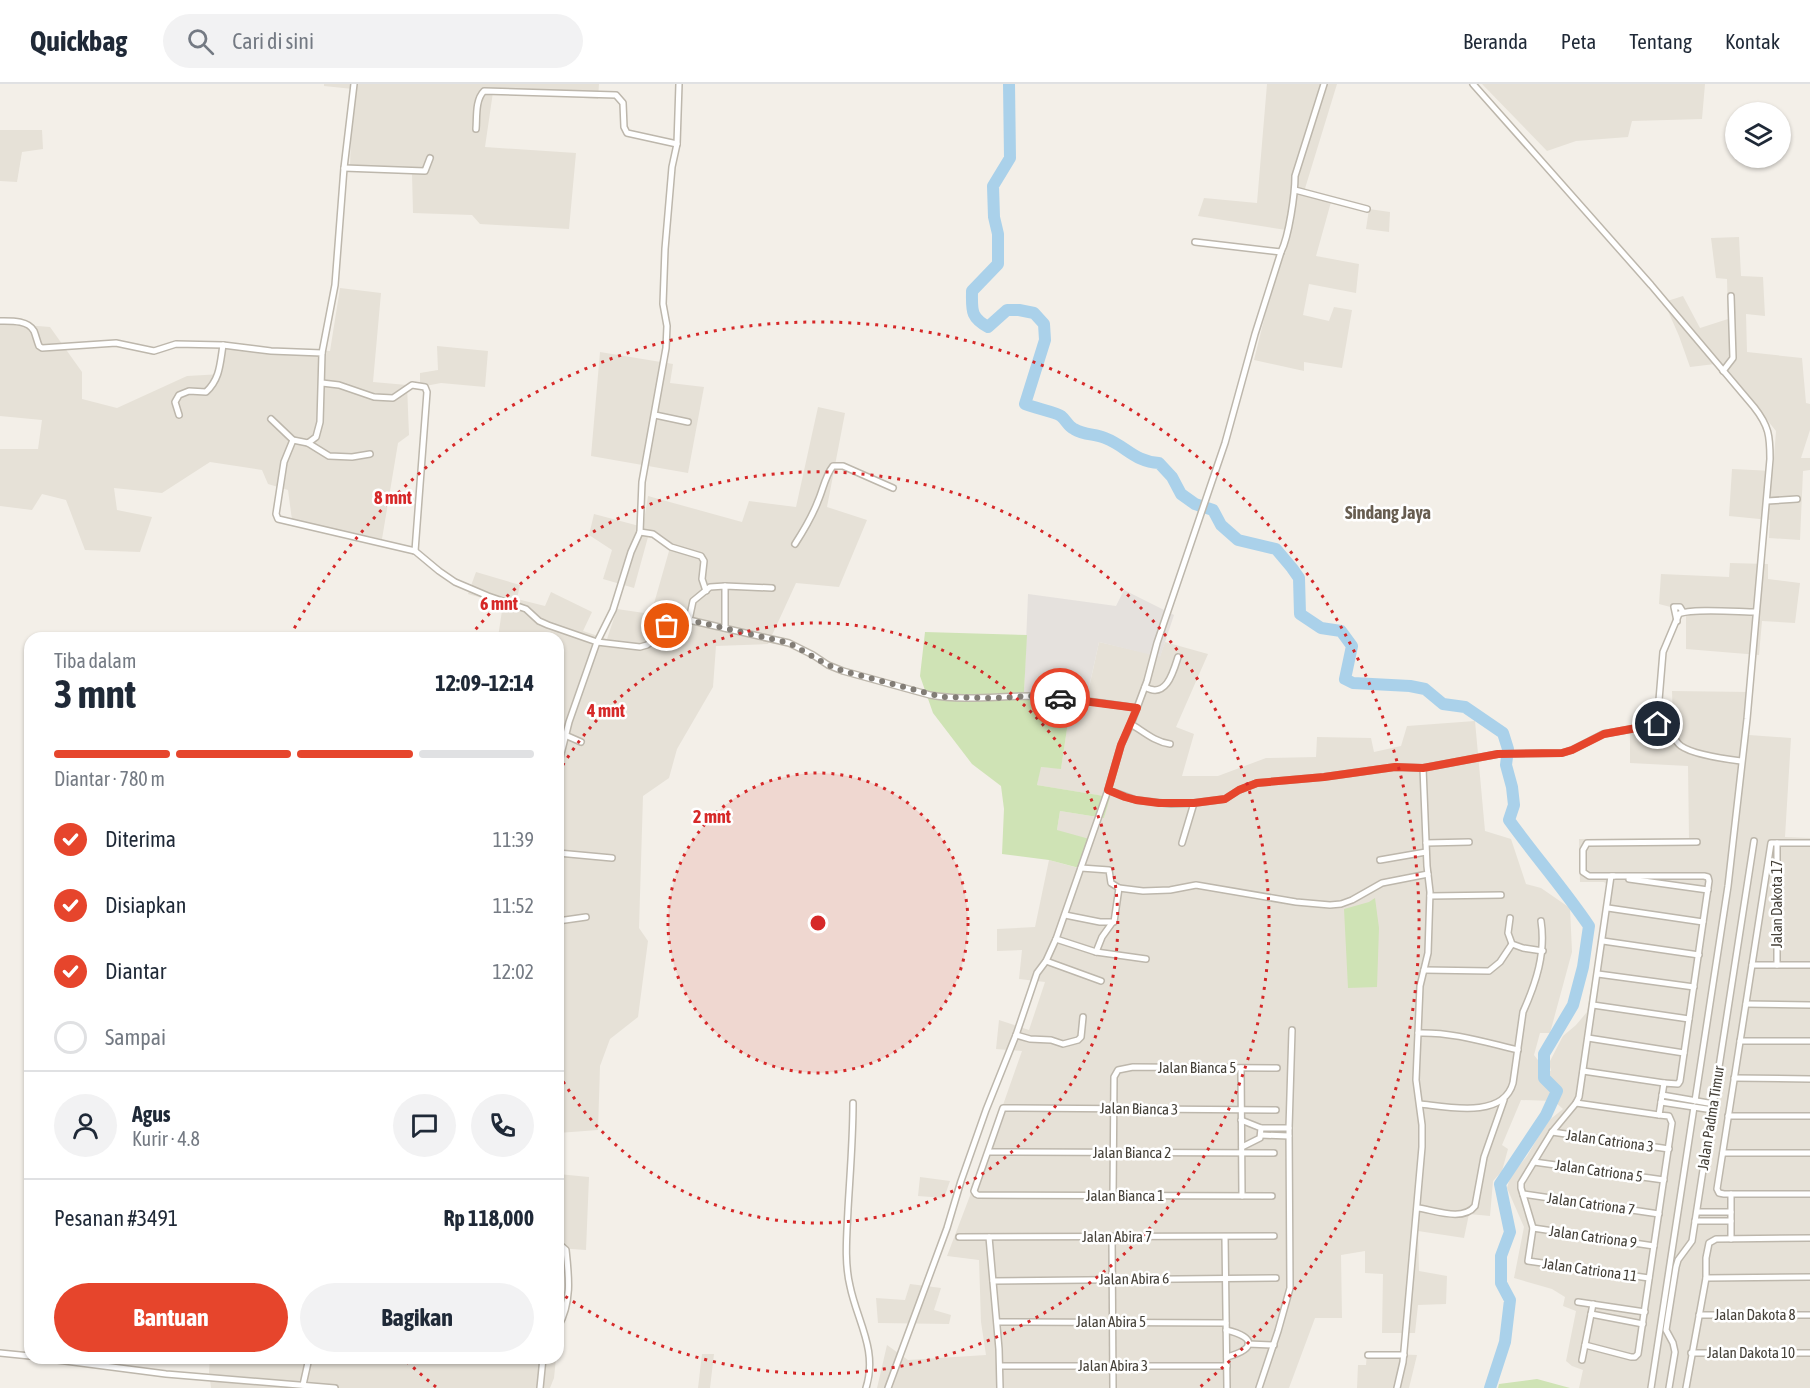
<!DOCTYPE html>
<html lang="id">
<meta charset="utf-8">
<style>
:root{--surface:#fff;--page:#f2f2f3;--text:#1f2937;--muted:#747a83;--line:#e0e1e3;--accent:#e6452c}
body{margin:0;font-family:"Asap Condensed",sans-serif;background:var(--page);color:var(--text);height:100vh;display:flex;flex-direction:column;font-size:22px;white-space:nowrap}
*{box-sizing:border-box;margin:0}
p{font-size:20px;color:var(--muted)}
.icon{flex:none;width:33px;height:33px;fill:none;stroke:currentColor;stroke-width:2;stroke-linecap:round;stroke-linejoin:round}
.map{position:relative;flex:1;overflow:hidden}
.details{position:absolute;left:24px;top:548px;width:540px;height:732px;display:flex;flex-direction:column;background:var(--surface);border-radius:18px;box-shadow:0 2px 4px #0004}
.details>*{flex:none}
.tools{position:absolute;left:1725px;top:18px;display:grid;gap:12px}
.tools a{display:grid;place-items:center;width:66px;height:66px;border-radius:50%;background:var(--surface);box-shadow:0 2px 4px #0004;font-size:30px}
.pin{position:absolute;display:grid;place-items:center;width:51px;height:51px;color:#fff;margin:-26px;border:3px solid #fff;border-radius:50%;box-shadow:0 2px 6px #0007}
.courier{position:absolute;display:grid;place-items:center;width:60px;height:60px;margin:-30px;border:4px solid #e6452c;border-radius:50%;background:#fff;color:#222;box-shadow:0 2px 8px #0007}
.head em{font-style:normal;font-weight:700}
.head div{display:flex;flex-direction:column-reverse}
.head{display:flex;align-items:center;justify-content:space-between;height:102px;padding:0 30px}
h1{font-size:39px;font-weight:700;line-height:45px}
.bar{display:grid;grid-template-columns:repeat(4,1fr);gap:9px 6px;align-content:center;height:72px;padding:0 30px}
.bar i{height:8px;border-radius:4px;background:var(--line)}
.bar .on{background:var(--accent)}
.bar p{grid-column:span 4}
.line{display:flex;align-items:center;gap:15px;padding:0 30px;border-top:2px solid var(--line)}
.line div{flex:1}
.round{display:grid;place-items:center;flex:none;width:63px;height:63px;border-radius:32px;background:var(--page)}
ol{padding:0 30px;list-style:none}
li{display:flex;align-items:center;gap:18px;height:66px}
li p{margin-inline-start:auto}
li .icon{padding:6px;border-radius:50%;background:var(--accent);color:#fff;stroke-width:4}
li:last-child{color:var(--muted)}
li i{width:33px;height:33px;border:3px solid var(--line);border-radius:50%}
.cta{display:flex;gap:12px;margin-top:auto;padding:12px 30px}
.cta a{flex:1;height:69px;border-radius:36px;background:var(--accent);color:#fff;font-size:24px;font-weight:700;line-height:69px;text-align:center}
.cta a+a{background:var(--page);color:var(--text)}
header{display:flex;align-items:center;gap:36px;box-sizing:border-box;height:84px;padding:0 30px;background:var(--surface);border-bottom:2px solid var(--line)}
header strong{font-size:28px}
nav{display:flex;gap:33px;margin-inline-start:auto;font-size:21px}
.search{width:420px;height:54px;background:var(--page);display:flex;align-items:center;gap:15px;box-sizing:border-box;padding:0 21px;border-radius:33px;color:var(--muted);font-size:22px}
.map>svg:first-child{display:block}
.residential{fill:#e6e1d7}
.industrial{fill:#e5e1dd}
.green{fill:#cfe3b5}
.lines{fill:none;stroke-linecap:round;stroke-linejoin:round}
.river{stroke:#aad1ea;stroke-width:12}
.street-casing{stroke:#bdb7ac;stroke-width:8}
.street{stroke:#fff;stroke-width:5}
.done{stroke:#827d76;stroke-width:6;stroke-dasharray:0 10.8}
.route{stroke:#e6452c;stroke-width:8}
.ring{fill:none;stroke:#d62828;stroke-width:3;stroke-dasharray:3 6}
.labels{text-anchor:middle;stroke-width:5;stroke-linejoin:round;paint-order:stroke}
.street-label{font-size:15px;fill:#454038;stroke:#fff}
.quarter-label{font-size:18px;font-weight:bold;fill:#675d50;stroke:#fff}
.centre{fill:#d62828;stroke:#fff;stroke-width:3}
.ring-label{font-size:18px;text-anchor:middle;font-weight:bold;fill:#d62828;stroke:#fff;stroke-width:5;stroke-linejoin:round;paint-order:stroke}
</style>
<header>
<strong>Quickbag</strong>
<div class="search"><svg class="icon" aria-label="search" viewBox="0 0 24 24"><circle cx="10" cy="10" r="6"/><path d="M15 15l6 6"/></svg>Cari di sini</div>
<nav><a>Beranda</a><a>Peta</a><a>Tentang</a><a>Kontak</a></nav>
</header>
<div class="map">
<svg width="1810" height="1304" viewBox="0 0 1810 1304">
<rect width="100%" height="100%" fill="#f3efe8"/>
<g class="residential">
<path d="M324 0H599L598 15 493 8 485 63 576 69 569 145 480 140 472 131 413 129 412 89 350 81 353 5 324 2Z"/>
<path d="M1267 0H1337L1303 111 1331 118 1316 172 1359 180 1356 209 1309 200 1303 231 1329 237 1334 223 1352 226 1342 284 1304 278V287L1254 276 1286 146 1198 132 1204 114 1257 119Z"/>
<path d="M1482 0H1705L1702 35 1632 37 1628 53 1576 57 1547 67Z"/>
<path d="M0 46H42L43 65 22 68 17 98 0 97Z"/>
<path d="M1369 125 1390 128 1389 148 1366 145Z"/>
<path d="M1739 153 1741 192 1763 193 1765 232 1746 230 1747 268 1802 274 1806 319 1810 320V346L1801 374H1810V386L1803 387 1800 456 1769 454 1770 436 1729 432 1732 385 1773 387 1776 347 1752 317 1715 280 1690 283 1679 252 1664 218 1683 212 1700 244 1728 235 1727 195 1716 194 1711 154Z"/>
<path d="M340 204 381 209 373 298 407 301 409 351 398 359 382 455 292 436 288 406 268 400 262 386 210 378 162 409 114 404 117 426 152 433 140 468 85 466 66 416 42 410 32 426 0 422V365H38L42 336 0 332V239L50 243 82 288V315L117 324 187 292 222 290 225 264 330 267Z"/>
<path d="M437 262 488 267 485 303 441 299 420 303V289L438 286Z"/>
<path d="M600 268 673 280 670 299 704 303 688 389 591 372Z"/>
<path d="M818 323 845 329 827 423 867 436 839 503 796 499 768 560 716 562 713 603 677 665 669 694 643 712 639 844 648 857 638 933 610 955 600 982 598 1046 558 1049V554L498 553 503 520 468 510 476 488 520 501 517 515 545 522 551 508 592 528 583 547 607 555 617 525 651 530 671 460 648 453 634 504 603 495 612 466 589 451 594 430 643 443 648 412 742 438 749 417 796 423Z"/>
<path d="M1730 479 1768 480V495L1800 499 1795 539 1762 537 1759 571 1686 565V527L1659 520 1661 490 1729 493Z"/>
<path d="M1099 558 1160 572 1165 558 1208 570 1176 643 1194 650 1182 692H1218L1266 674 1316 673 1317 653 1371 654 1374 668 1401 662 1407 642 1475 637 1485 747 1511 755 1526 800 1541 804 1570 824 1572 868 1550 949H1540L1534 971 1544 984 1551 987 1549 979 1563 952 1576 941 1587 928 1608 802 1604 798H1580L1579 755 1689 754 1688 682 1630 679V642L1673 640 1672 607 1750 608 1749 651 1791 654 1785 753 1810 754V1304H1579L1583 1286 1572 1282 1566 1277 1576 1227 1563 1222 1565 1213 1552 1205 1514 1194 1524 1143 1507 1104 1511 1091 1527 1072 1547 1038 1563 1025 1554 1017 1521 1016 1502 1061 1508 1065 1502 1087 1493 1097 1490 1132 1469 1130 1464 1154 1418 1147 1419 1187 1447 1192 1446 1220 1418 1221 1415 1249H1382L1383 1190 1365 1189V1167L1341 1171 1342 1234H1315L1289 1304H877L887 1261 908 1276 986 1271 981 1238 979 1176 947 1172 984 1075 1022 967 996 965 999 936 1029 946 1045 898 1019 895 1022 866 997 867V845L1035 843 1049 776 1082 785 1057 746 1060 727 1104 734 1109 713 1037 701 1040 683 1061 684 1068 638 1084 627Z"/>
<path d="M558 1090 589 1093 586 1166 558 1164Z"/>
<path d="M920 1093 950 1097 944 1114 918 1112Z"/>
<path d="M910 1200 941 1204 934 1226 951 1231 949 1240 878 1239 876 1214 905 1216Z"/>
<path d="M1367 1269 1417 1271 1409 1304H1357L1358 1281H1366Z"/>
<path d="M702 1270H714L710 1304H698Z"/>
<path d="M210 1274H556L554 1294 550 1304H211L209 1288Z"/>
</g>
<path class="industrial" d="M1124 506 1174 531 1160 573 1099 558 1087 612 1024 608 1028 510 1116 522Z"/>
<g class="green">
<path d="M925 548 1027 551 1024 608 1087 612 1084 628 1068 638 1061 685 1041 683 1037 701 1110 713 1104 734 1060 727 1057 746 1093 756 1083 785 1049 776 1002 770 1004 725 1001 702 972 680 933 629 920 592Z"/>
<path d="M1375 814 1379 844 1377 903 1348 904 1344 825 1369 818Z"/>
<path d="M1537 1295 1570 1304H1498L1499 1300Z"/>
</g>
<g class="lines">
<path class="river" d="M1009 0 1010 74 993 102 994 133 998 150V180L972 207C972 226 970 233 988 243L1007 226H1019L1034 229 1044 240 1045 256 1025 320C1034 324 1056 328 1061 332 1066 336 1068 342 1074 345 1084 351 1095 350 1105 354 1126 362 1135 378 1159 379L1172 393 1181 410 1195 420 1213 426 1221 441 1238 456 1276 465 1292 484 1299 494 1300 530 1321 544 1341 547 1352 562 1345 595 1353 599 1410 602 1425 605 1443 620 1465 623 1503 649 1508 665 1506 681 1512 703 1514 721 1509 736C1535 772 1564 805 1589 842L1583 883 1573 921 1544 970V994L1557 1007 1546 1031 1500 1100 1510 1148 1501 1172V1199L1510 1216 1505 1258 1490 1304"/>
<defs>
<g id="street">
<path d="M1473 0 1651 201 1754 323C1769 342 1770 352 1770 375L1747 635 1728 802 1695 1017"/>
<path d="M476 45C477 33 475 16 484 7L616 11 623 19 624 43 627 49 677 60"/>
<path d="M344 84 425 87 430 74"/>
<path d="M1295 106 1367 125"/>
<path d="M1195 158 1281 168"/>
<path d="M0 237C11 237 28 236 34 247 36 252 37 257 39 262L42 264 116 259 154 267 176 260 223 261 271 267 322 269 320 338 316 353 308 359 293 356 271 335"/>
<path d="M322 269 335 201 344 84 354 0"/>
<path d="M1723 287 1733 274 1731 212"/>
<path d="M322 299 339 301 374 313 393 314 412 301 425 303 427 308 415 467"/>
<path d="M179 331 175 318 179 311 189 307 206 308C220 295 220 280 223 261"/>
<path d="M655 331 688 338"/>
<path d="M293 356 284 378 276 430 278 435 415 467 439 487 455 498 488 512 526 525 539 537 548 541 597 558 640 563 647 561 654 556 657 550 667 542 689 536 789 559 813 571 828 581 843 587 930 611C964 617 998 612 1032 612 1067 613 1102 619 1137 624"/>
<path d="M308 359 329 372 352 373 370 370"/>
<path d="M1767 417 1797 415"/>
<path d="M640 448 653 450 671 463 701 472 704 477 702 495 706 507"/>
<path d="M795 460C804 446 812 433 818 417 823 406 825 392 833 382H843L893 404"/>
<path d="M689 536 693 517 710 503 725 502 772 504"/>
<path d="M1677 537 1674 523H1680L1683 528"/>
<path d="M725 544V502"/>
<path d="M1145 603C1166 615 1173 589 1178 573"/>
<path d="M1131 640C1144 648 1155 658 1170 660"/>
<path d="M1657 640 1663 568 1679 530C1691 524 1739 528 1756 528"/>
<path d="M565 651 581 658"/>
<path d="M558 682 569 638 597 558 613 526 631 468 640 448 642 398 666 264 667 242 663 220 665 165 672 83 677 60 679 0"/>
<path d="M1108 706 1136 716 1171 720 1194 719 1225 715 1239 706 1257 699 1324 693 1395 683 1423 684 1498 670 1562 669 1572 666 1603 650 1660 640 1668 642C1672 648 1674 657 1681 662 1694 671 1725 675 1741 677"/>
<path d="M1182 759 1194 719"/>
<path d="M1426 759 1469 758"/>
<path d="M1777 759V881"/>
<path d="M1810 759H1771L1717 1105 1719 1109 1724 1110H1810"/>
<path d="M558 769 612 774"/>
<path d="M1380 776 1426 768"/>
<path d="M1081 784 1109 786 1111 799 1119 804 1143 807 1170 806 1196 801 1296 818 1330 821 1341 820 1352 816 1382 799 1428 790"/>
<path d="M1614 792H1611L1579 1013 1576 1019 1552 1048 1521 1099V1104L1533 1144 1528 1177 1649 1194"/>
<path d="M1629 795 1708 806"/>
<path d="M1430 812 1501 811"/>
<path d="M1608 824 1703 838"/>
<path d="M1065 831 1100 838H1114L1119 804"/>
<path d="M1510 834 1508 849 1512 860 1523 864 1543 867"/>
<path d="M558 837 586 833"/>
<path d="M1056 855 1096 868 1146 875"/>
<path d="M1603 857 1699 871"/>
<path d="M1096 868 1102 853 1112 839"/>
<path d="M1046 877 1101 897"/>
<path d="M1752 881H1810"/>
<path d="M1424 886 1489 887 1500 878 1512 860"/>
<path d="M1598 890 1694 903"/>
<path d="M1746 920 1810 921"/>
<path d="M1593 921 1689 935"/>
<path d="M1418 949C1453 948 1484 958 1518 966"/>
<path d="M1016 951 1030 955 1051 956 1063 960 1078 956 1081 953 1083 933"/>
<path d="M1588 954 1684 969"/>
<path d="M1740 957H1810"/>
<path d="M1241 984 1242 1112"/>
<path d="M1583 987 1664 999"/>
<path d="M1734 994 1810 995"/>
<path d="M1662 1011 1714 1020"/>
<path d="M1661 1018 1713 1026"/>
<path d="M853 1019C853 1055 850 1090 848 1125 847 1150 844 1177 850 1202 857 1237 878 1266 866 1304"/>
<path d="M1576 1019 1659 1031"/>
<path d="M1420 1020C1448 1023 1503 1035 1513 999L1523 928C1536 899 1546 869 1541 837"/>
<path d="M1728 1032H1810"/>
<path d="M1241 1036 1261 1044 1260 1054 1242 1063"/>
<path d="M1261 1044H1289"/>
<path d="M1552 1048 1669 1065"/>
<path d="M1261 1051 1289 1052"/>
<path d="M989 1068 1274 1069"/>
<path d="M1723 1069H1810"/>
<path d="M1534 1078 1664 1096"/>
<path d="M1523 1110 1659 1130"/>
<path d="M1731 1110V1155"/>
<path d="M1113 1112 1114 993 1118 986 1133 983 1277 984"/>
<path d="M1272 1112 978 1111 976 1110 974 1107 1003 1024 1276 1026"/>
<path d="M1418 1124C1434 1126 1463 1138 1475 1122L1484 1073 1504 1016"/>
<path d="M1697 1128H1731"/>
<path d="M1695 1137H1731"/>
<path d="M1533 1144 1654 1162"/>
<path d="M959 1153 1274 1152"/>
<path d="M989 1153 999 1265 1000 1304"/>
<path d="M1112 1153 1113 1304"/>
<path d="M1225 1153 1227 1304"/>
<path d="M558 1159 566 1166C569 1193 572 1218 558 1243"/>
<path d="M1706 1194 1810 1193"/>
<path d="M993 1197 1276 1194"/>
<path d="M1578 1218 1645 1228"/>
<path d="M1591 1230 1643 1240"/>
<path d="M1699 1231H1810"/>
<path d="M997 1238 1226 1239"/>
<path d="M1226 1246C1256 1253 1256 1265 1227 1273"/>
<path d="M1248 1260 1274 1261"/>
<path d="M1585 1261 1631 1273H1635L1638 1270 1672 1039 1669 1032 1659 1031 1664 999 1678 1000 1680 997 1709 797 1708 793 1704 792H1589L1583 788V766L1587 759 1697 758"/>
<path d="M0 1269 30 1272"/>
<path d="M1691 1269H1810"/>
<path d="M1368 1271H1404"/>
<path d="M42 1274 166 1290 335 1304"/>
<path d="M1582 1276 1593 1220"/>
<path d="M1000 1282H1227"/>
<path d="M303 1301 309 1274"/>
<path d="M540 1304 543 1274"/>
<path d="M888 1304 947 1144 961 1097 986 1026 1016 951 1037 889 1046 877 1056 855 1108 706 1121 661 1131 640 1147 597 1157 559 1225 359 1255 250 1281 168C1289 152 1295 110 1295 92L1324 0"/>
<path d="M1259 1304 1278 1247 1290 1204 1289 1044 1292 946"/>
<path d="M1397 1304 1403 1278 1422 1063V1041L1416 996 1420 902 1428 869 1430 808 1427 782 1423 684"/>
<path d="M1651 1304 1694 1023"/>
<path d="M1669 1304 1675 1268 1673 1259 1666 1246 1676 1183 1678 1176 1692 1157 1754 757"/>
<path d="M1686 1304 1706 1194V1174L1709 1159 1716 1155 1810 1154"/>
</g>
</defs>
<use href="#street" class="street-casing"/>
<use href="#street" class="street"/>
</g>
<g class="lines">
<path class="done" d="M667 542 689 536 789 559 828 581 843 587 942 613 993 614 1032 612 1060 614"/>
<path class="route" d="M1060 614 1137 624 1121 661 1108 706 1125 713 1136 716 1159 719H1194L1225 715 1239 706 1257 699 1324 693 1395 683 1423 684 1498 670 1562 669 1572 666 1604 650 1658 640"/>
</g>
<circle cx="818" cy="839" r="150" fill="#d62828" fill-opacity=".12"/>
<g class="ring">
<circle cx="818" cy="839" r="150"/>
<path d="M558 689A300 300 0 1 1 558 989"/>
<path d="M470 552A451 451 0 1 1 559 1208"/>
<path d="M436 1303A601 601 0 0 1 404 1275M290 552A601 601 0 1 1 1200 1303"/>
</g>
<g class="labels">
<g class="street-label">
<text transform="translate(1777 820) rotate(-90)" y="5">Jalan Dakota 17</text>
<text x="1197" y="989">Jalan Bianca 5</text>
<text transform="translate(1139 1025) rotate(1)" y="5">Jalan Bianca 3</text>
<text transform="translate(1711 1034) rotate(-81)" y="5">Jalan Padma Timur</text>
<text transform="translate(1610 1057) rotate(8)" y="5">Jalan Catriona 3</text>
<text x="1132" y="1074">Jalan Bianca 2</text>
<text transform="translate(1599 1087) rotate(8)" y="5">Jalan Catriona 5</text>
<text x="1125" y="1117">Jalan Bianca 1</text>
<text transform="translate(1591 1120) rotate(8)" y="5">Jalan Catriona 7</text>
<text x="1117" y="1158">Jalan Abira 7</text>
<text transform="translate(1593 1153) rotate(8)" y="5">Jalan Catriona 9</text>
<text transform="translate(1590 1186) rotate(8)" y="5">Jalan Catriona 11</text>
<text transform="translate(1134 1195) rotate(-1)" y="5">Jalan Abira 6</text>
<text x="1755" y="1236">Jalan Dakota 8</text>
<text x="1111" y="1243">Jalan Abira 5</text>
<text x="1751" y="1274">Jalan Dakota 10</text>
<text x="1113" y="1287">Jalan Abira 3</text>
</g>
<g class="quarter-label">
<text x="1388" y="435">Sindang Jaya</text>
</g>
</g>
<circle cx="818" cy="839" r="9" class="centre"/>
<g class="ring-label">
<text x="393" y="420">8 mnt</text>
<text x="499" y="526">6 mnt</text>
<text x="606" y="633">4 mnt</text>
<text x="712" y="739">2 mnt</text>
</g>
</svg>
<div class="tools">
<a><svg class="icon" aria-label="layers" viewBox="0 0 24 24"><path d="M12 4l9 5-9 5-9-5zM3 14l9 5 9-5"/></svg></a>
</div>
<div class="pin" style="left:667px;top:542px;background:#ea580c"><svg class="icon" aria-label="bag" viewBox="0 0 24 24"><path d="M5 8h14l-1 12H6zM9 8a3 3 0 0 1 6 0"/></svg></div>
<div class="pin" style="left:1658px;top:640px;background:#1f2937"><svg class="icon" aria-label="home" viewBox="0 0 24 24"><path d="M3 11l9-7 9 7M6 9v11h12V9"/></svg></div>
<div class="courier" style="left:1060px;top:614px"><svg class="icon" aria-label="car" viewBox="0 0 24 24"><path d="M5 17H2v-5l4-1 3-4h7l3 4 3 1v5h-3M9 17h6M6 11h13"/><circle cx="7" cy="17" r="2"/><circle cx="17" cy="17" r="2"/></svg></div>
<section class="details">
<div class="head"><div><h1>3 mnt</h1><p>Tiba dalam</p></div><em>12:09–12:14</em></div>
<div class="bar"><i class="on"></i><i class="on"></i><i class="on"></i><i></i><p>Diantar · 780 m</p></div>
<ol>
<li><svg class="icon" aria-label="check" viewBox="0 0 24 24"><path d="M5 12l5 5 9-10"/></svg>Diterima<p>11:39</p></li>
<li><svg class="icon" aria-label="check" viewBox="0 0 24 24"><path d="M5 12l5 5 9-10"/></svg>Disiapkan<p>11:52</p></li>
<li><svg class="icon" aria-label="check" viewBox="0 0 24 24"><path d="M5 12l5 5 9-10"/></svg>Diantar<p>12:02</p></li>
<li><i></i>Sampai</li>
</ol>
<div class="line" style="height:108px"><a class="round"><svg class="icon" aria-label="person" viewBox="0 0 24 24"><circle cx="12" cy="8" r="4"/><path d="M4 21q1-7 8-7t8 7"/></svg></a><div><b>Agus</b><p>Kurir · 4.8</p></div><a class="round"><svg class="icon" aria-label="chat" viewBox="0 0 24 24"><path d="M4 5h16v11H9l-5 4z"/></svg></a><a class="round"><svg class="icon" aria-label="phone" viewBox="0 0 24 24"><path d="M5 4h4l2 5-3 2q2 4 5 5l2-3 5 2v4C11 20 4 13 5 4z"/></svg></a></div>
<div class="line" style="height:78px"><div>Pesanan #3491</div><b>Rp 118,000</b></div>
<div class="cta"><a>Bantuan</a><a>Bagikan</a></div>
</section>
</div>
